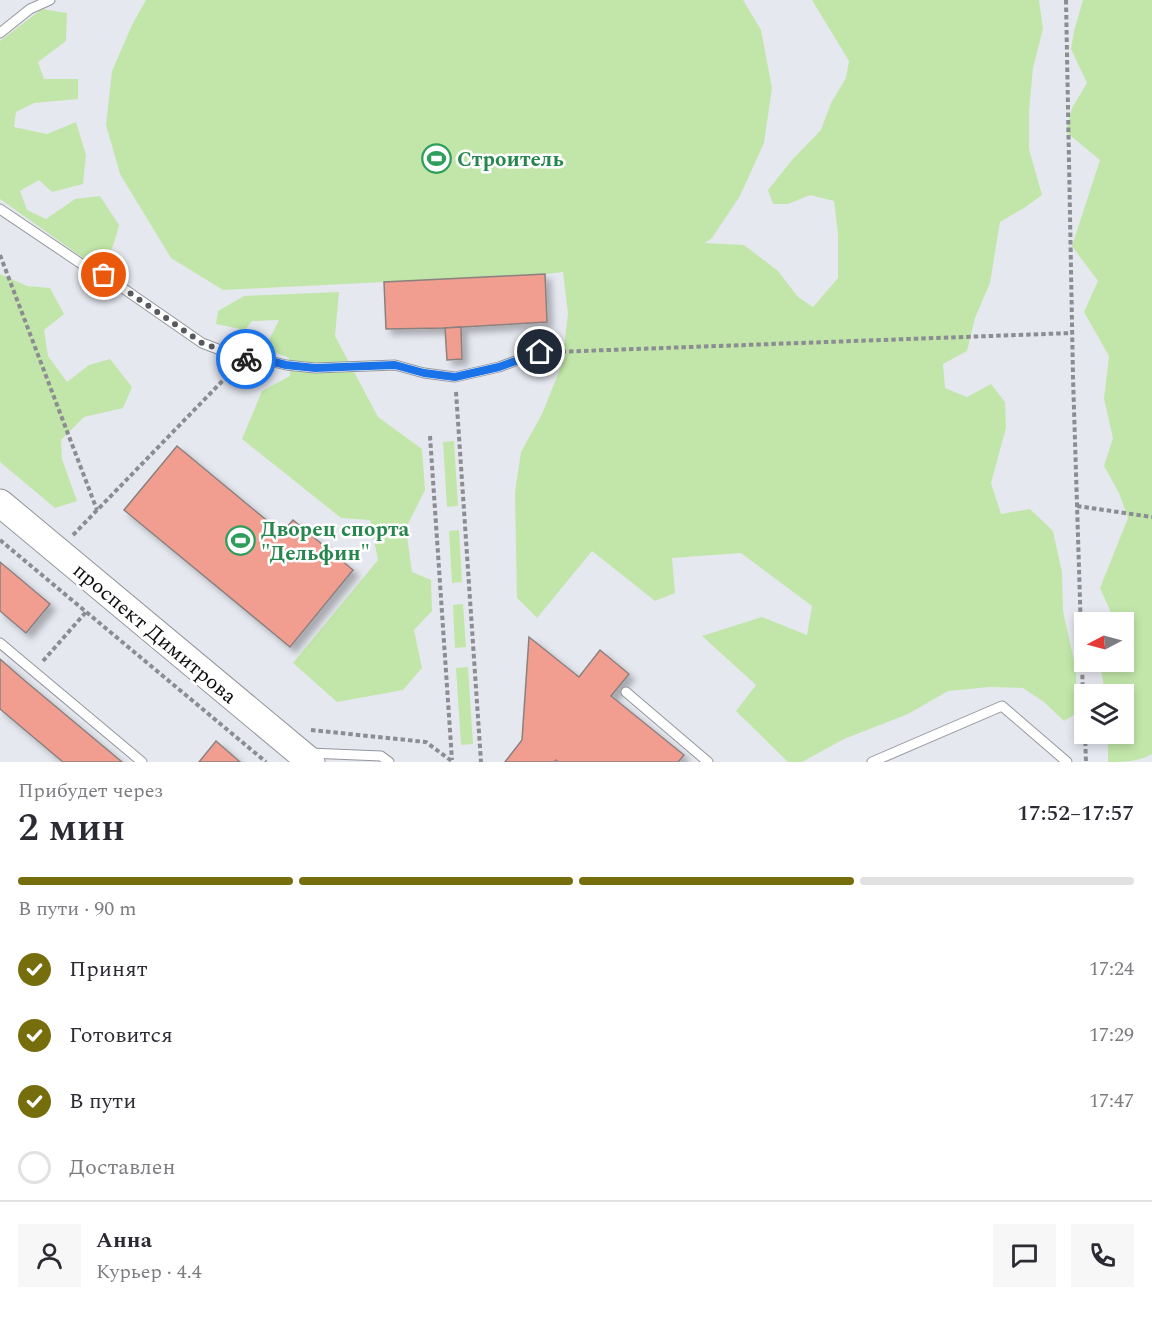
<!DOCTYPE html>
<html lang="ru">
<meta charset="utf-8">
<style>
:root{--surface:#fff;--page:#f7f7f7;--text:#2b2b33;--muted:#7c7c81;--line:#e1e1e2;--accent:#766e0d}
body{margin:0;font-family:Spectral,serif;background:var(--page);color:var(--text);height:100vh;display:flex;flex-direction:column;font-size:22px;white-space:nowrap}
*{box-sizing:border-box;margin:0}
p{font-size:20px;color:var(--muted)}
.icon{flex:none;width:33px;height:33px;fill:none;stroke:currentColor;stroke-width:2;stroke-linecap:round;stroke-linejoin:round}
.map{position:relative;height:762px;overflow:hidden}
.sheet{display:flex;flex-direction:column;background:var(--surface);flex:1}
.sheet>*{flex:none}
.needle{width:39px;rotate:264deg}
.buttons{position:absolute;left:1074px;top:612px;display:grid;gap:12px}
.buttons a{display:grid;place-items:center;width:60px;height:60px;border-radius:0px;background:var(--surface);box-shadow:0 3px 9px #0003;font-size:30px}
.pin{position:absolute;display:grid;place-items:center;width:51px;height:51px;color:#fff;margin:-26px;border:3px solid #fff;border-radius:50%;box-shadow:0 2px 6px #0007}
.courier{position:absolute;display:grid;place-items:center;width:60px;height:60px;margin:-30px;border:4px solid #1a73e8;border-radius:50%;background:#fff;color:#222;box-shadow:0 2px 8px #0007}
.head em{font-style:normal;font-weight:600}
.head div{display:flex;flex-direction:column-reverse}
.head{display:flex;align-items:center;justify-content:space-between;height:102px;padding:0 18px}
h1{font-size:39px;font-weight:600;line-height:45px}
.bar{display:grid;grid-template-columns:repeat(4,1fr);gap:9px 6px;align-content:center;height:72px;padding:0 18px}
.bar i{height:8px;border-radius:4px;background:var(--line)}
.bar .active{background:var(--accent)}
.bar p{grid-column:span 4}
.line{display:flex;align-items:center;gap:15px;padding:0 18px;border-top:2px solid var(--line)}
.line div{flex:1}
.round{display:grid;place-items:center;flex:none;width:63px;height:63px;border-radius:0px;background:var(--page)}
ol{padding:0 18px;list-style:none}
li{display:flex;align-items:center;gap:18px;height:66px}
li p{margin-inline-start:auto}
li .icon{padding:6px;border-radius:50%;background:var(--accent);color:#fff;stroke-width:4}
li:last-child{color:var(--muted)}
li i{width:33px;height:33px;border:3px solid var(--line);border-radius:50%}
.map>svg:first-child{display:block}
.green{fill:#c2e6a9}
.building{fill:#f19e91;stroke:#8a817f;stroke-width:1.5;filter:url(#shadow)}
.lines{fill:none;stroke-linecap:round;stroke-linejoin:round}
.lane-casing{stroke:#94979e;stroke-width:11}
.secondary-casing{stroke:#94979e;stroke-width:29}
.path{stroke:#8c8d93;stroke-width:4;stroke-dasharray:4.5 3;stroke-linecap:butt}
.lane{stroke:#fff;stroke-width:9}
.secondary{stroke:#fff;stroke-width:27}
.done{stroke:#58595e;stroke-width:6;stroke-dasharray:0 10.8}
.route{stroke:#1a73e8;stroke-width:8}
.labels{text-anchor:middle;stroke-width:5;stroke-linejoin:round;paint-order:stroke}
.leisure-label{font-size:21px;font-weight:bold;fill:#27864d;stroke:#fff;text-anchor:start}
.street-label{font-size:21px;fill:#0c0c0f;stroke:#fff}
</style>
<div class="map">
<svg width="1152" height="762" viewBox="0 0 1152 762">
<defs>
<filter id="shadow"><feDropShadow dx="5.5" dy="5.5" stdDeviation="3" flood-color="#0004"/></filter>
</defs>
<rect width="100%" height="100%" fill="#e6e8f0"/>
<g class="green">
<path d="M146 0H743L761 30 772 88 764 143 740 196 712 238 705 243 744 245 778 271 798 297 813 307 838 278V234L834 201 810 195 788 204H773L768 190 792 160 821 130 831 103 846 78 849 61 812 0H1039L1043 29 1033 68 1029 112V149L1042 195 1024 208 1000 222 990 283 975 318 967 351 943 364 945 388 967 397 991 384 1005 402 1006 428 991 483 1001 514 1030 509 1053 531 1062 572 1063 611 1076 670 1077 713 1064 721 1044 702 1023 688 989 687 948 691 908 714 844 739 802 762H788L736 711 756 685 702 636 762 617 807 635 812 606 741 553 672 558 675 593 655 601 592 551 537 618 517 598 515 492 521 452 542 414 562 364 568 314 563 272 545 274 223 290 171 258 120 174 106 125 112 71 132 25Z"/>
<path d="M1083 0H1152V754C1137 762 1125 762 1108 762V734H1124V694H1105L1100 662H1124V622H1111L1113 617 1100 588 1128 518 1119 493 1104 466 1113 438 1104 399 1109 356 1084 312 1098 281 1072 246 1100 160 1066 132 1072 108 1087 83 1071 49 1074 31Z"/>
<path d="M42 9 67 13 66 41 38 62 44 79H78V99L34 103 16 112 14 127 47 134 76 122 86 155 83 184 52 192 39 180 20 191 27 210 46 219 75 199 100 196 119 225C115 240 111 260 96 267L0 199V41Z"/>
<path d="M0 274 27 286 50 288 64 314 44 330 48 356 67 382 89 365 110 359 132 387 123 408 84 417 61 440 62 459 77 501 55 508 0 462Z"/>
<path d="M339 292 335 336 378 417 422 449 425 490 406 528 412 572 431 580 432 611 414 630 422 668 403 690 337 702 293 663 378 560 370 520 341 518 242 439 262 391 290 376 289 358 265 348 279 320 252 321 245 330 216 324 218 311 244 296Z"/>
<path d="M454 441 458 506 447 507 443 442Z"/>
<path d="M459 530 462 582 452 583 449 531Z"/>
<path d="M463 604 466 647 455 648 453 605Z"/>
<path d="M468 667 473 744 461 745 456 668Z"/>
</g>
<g class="building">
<path d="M545 274 547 322 445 328 386 329 384 282Z"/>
<path d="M461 327 462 359 447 360 445 328Z"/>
<path d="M177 446 282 533 293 520 353 570 290 647 124 510Z"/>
<path d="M0 562 50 604 26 633 0 611Z"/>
<path d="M529 637 579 677 600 650 629 674 611 696 684 755 678 762H558L556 760 554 762H505L522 740Z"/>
<path d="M0 659 24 680 122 762H63L0 709Z"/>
<path d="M216 741 240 762H199Z"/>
</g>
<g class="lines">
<defs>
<g id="lane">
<path d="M0 33 30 9 50 0"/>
<path d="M0 209 80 263 104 275 202 343 244 359 266 360 286 365 315 368 395 365 424 373 455 377 499 367 540 352"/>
<path d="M0 643 142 762"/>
<path d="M626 692 708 762"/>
<path d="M309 753 381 756 389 762"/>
<path d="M872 762 1002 706 1067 762"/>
</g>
<path id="secondary" d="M0 503 311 762"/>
</defs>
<use href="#lane" class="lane-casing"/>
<use href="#secondary" class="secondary-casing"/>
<g class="path">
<path d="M1066 0 1073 377 1084 728"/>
<path d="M0 255 97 510"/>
<path d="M554 352 1072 333"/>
<path d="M456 392 481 762"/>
<path d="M430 436 452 760"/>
<path d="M1077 506 1152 517"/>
<path d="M73 535 233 370"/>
<path d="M0 540 266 762"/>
<path d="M43 661 86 612"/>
<path d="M311 730 426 742 453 762"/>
<path d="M1085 734 1086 762"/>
</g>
<use href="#lane" class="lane"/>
<use href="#secondary" class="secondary"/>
</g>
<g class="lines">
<path class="done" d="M104 275 202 343 246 359"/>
<path class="route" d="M246 359 266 360 286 365 315 368 395 365 424 373 455 377 499 367 540 352"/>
</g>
<defs>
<symbol id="stadium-ring" viewBox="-11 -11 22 22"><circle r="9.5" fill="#fff" stroke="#2e9e5b" stroke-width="1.5"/><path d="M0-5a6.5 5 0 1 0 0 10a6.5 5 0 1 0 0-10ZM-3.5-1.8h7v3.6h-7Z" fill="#2e9e5b"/></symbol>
</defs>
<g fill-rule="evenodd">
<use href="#stadium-ring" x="420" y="142" width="33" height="33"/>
<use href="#stadium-ring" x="224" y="524" width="33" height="33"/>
</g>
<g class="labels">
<g class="leisure-label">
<text x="457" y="166">Строитель</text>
<text x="261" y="536">Дворец спорта<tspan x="261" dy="24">"Дельфин"</tspan></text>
</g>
<g class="street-label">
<text transform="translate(155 633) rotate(40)" y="7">проспект Димитрова</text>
</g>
</g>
</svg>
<div class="buttons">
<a><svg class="needle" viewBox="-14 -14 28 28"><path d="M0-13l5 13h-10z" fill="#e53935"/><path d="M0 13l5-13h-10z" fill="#7c7c81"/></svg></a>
<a><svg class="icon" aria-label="layers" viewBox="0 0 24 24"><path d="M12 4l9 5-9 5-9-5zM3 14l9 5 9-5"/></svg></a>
</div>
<div class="pin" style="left:104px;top:275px;background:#ea580c"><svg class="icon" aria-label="bag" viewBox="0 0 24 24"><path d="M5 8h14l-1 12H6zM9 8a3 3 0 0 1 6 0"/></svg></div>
<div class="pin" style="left:540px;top:352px;background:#1f2937"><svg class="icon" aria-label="home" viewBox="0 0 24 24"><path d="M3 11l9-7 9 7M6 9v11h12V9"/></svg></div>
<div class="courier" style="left:246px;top:359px"><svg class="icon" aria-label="bike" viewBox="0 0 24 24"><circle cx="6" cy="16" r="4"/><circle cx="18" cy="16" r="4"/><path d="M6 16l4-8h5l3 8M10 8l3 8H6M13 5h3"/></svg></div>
</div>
<section class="sheet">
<div class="head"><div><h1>2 мин</h1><p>Прибудет через</p></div><em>17:52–17:57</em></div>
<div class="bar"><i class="active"></i><i class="active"></i><i class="active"></i><i></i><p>В пути · 90 m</p></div>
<ol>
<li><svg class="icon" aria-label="check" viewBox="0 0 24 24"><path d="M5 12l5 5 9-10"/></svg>Принят<p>17:24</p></li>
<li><svg class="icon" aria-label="check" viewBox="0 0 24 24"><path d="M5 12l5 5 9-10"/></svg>Готовится<p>17:29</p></li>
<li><svg class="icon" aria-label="check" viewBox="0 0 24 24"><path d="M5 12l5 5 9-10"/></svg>В пути<p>17:47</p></li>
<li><i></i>Доставлен</li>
</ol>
<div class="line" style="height:108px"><a class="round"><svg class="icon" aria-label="person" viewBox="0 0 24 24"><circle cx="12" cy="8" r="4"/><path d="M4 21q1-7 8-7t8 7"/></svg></a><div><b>Анна</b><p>Курьер · 4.4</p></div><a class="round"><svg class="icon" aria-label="chat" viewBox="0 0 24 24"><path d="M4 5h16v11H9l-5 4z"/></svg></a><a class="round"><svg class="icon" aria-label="phone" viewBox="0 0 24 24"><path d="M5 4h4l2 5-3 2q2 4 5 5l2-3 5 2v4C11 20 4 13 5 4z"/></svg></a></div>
</section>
